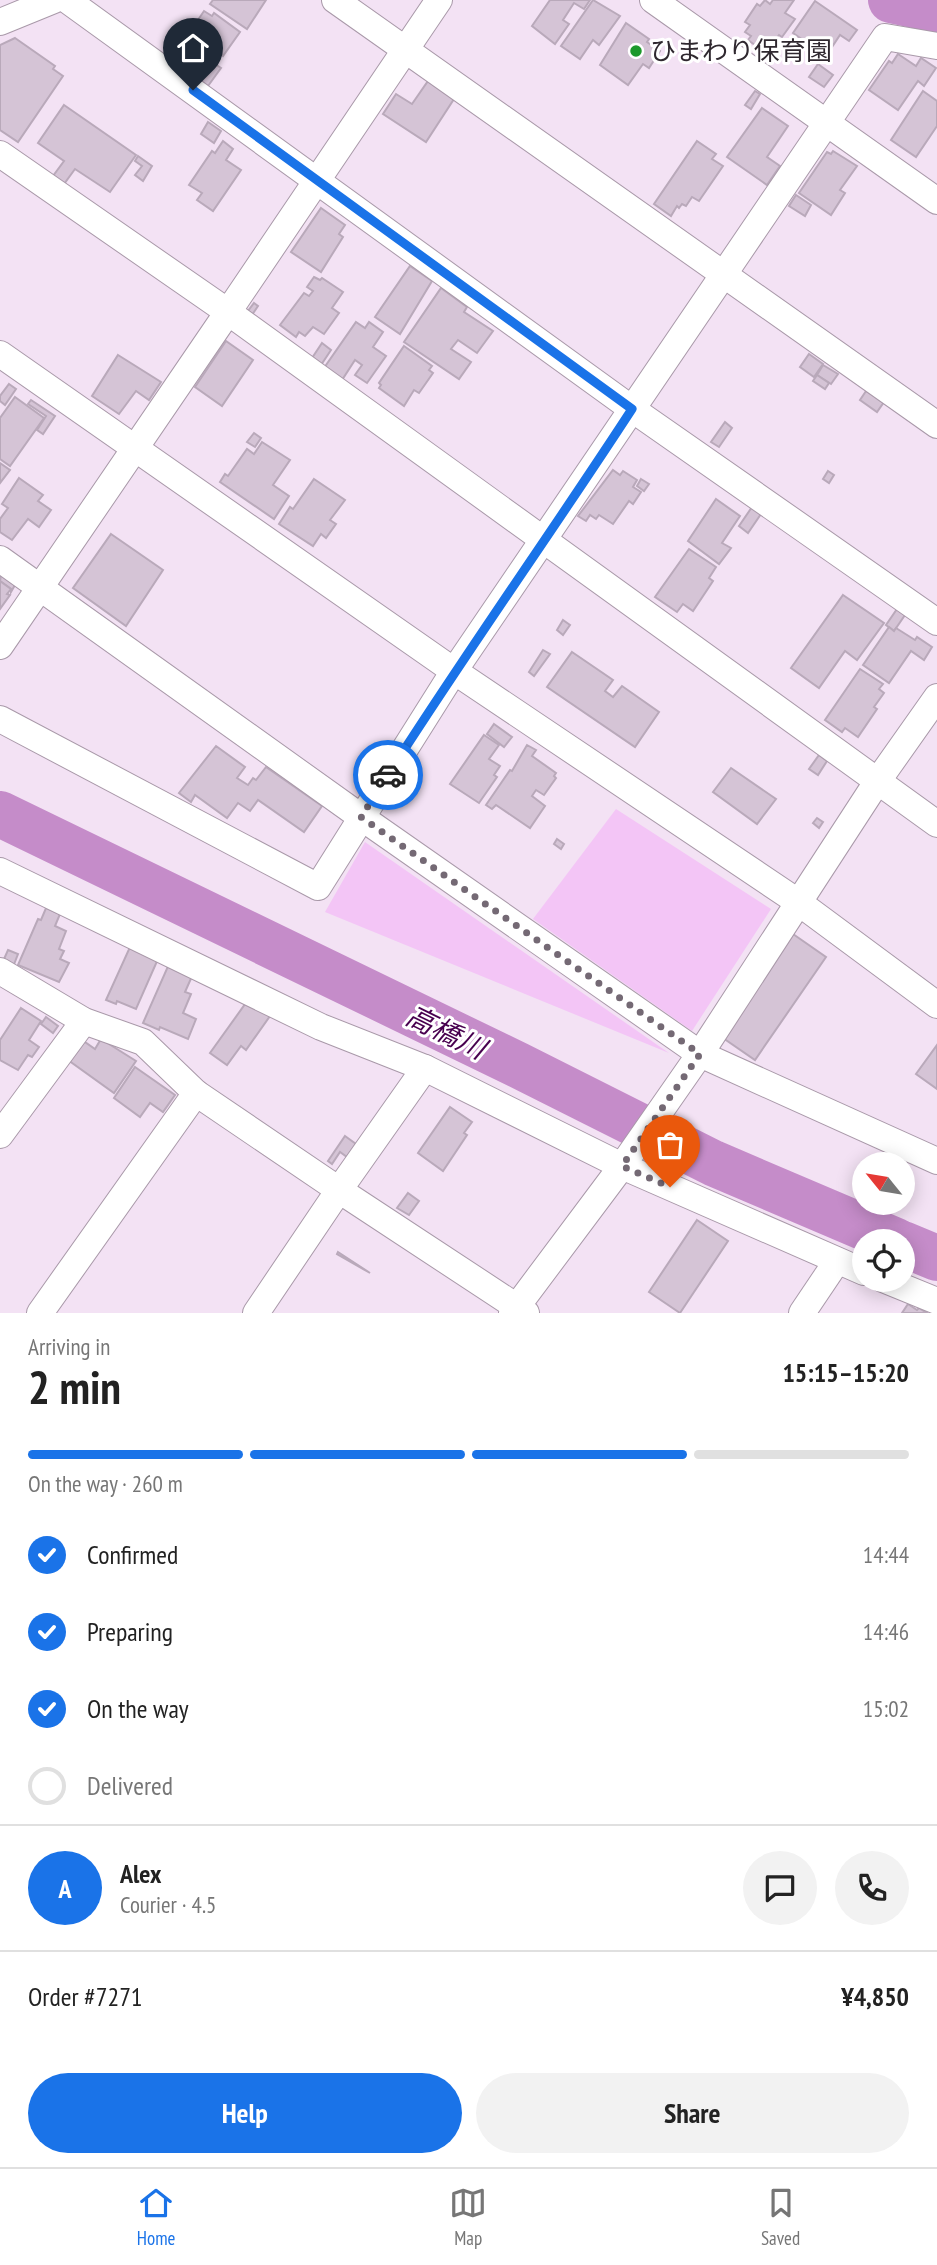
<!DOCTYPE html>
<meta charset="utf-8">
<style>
:root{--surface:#fff;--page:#f2f2f2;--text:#222;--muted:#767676;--line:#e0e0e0;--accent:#1a73e8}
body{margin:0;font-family:"PT Sans Narrow","Noto Sans JP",sans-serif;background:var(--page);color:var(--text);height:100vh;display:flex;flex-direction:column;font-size:26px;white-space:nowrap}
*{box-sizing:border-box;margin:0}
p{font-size:23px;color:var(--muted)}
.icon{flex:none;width:38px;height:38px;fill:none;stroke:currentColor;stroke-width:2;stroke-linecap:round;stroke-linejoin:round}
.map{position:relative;height:1313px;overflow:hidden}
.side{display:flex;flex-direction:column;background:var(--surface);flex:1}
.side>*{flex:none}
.needle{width:46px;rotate:300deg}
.controls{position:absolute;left:852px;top:1152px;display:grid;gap:14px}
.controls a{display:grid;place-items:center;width:63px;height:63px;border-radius:50%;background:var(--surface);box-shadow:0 4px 18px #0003;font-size:35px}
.pin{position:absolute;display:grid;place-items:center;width:60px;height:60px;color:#fff;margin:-72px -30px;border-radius:50% 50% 50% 0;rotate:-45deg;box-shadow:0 0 7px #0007}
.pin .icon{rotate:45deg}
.courier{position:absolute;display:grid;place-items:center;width:70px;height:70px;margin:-35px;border:5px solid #1a73e8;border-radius:50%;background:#fff;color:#222;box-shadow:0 2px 9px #0007}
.head em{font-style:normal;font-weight:700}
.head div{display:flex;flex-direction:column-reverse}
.head{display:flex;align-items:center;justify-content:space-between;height:119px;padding:0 28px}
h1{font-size:46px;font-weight:700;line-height:52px}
.bar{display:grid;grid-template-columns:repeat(4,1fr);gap:10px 7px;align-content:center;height:84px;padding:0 28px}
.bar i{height:9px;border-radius:5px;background:var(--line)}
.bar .on{background:var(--accent)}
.bar p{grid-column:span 4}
.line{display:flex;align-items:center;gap:18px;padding:0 28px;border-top:2px solid var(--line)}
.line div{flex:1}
.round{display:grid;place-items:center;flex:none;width:74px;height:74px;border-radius:37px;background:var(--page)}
ol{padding:0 28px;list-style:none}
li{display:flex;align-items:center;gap:21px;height:77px}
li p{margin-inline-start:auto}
li .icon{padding:7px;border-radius:50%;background:var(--accent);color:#fff;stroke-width:4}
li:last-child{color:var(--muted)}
li i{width:38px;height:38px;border:4px solid var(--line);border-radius:50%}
.primary-button{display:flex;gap:14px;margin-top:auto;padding:14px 28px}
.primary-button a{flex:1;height:80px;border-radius:42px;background:var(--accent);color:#fff;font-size:28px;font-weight:700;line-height:80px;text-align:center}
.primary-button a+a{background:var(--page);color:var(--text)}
.tabs{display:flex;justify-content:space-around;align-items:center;height:98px;border-top:2px solid var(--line);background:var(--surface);font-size:19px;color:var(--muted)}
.tabs a{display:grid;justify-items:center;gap:4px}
.tabs .on{color:var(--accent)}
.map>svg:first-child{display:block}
.green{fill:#f3c5f6}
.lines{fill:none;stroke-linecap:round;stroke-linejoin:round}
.river{stroke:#c58cc9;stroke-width:46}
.building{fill:#d5c4d6;stroke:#b9a9ba;stroke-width:2}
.street-casing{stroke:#a999a9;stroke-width:28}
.street{stroke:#fff;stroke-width:26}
.done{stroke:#746974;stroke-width:7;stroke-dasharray:0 12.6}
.route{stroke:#1a73e8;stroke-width:9}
.poi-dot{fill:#1c992c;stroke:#fff;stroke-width:2.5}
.labels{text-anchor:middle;stroke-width:6;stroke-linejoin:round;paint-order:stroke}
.poi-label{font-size:26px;fill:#2f282f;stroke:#fff;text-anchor:start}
.water-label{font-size:28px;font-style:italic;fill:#48004f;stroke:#fff}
</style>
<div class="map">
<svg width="937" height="1313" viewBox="0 0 937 1313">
<rect width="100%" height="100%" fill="#f3e2f4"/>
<g class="green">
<path d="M616 809 771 909 692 1031 533 919Z"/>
<path d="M365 842 669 1053 325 912Z"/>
</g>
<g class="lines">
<g class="river">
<path d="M891 0 937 10"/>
<path d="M0 814 518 1065 713 1163 896 1241"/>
<path d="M903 1244 937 1258"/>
</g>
</g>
<g class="building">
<path d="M213 0H266L247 29 210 4Z"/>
<path d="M550 0H590L584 9 574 3 563 20 569 24 555 44 532 26Z"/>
<path d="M593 0 620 16 599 45 593 40 580 59 561 46Z"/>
<path d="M765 0 770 4 773 0H794L785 13 795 19 782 37 779 35 773 43 777 46 770 56 748 40 751 36 745 32 750 25 745 22 757 4 760 6Z"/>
<path d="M815 1 857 30 849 41 840 35 826 56 793 33Z"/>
<path d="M204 11 212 16 214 13 240 32 223 56 218 52 212 62 221 68 208 86 196 78 198 75 173 57Z"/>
<path d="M626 23 649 39 647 42 660 51 649 68 643 64 628 85 600 65Z"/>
<path d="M15 38 55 66 53 69 63 76 18 142 0 130V45Z"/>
<path d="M898 54 916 66 921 58 936 68 924 86 918 81 898 110 869 90 889 61 892 63Z"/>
<path d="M818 64 833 75 824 87 809 77Z"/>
<path d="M428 81 454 99 426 142 383 114 396 94 412 104Z"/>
<path d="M755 91 760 94 751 109 745 105Z"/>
<path d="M923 91 937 101V126L916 157 891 140Z"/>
<path d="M64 105 136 155 110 192 75 169 64 184 53 176 64 161 38 143Z"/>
<path d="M762 108 788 126 767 157 780 166 767 185 727 157Z"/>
<path d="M208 122 221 131 214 143 201 134Z"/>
<path d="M223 141 233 149 226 160 241 170 213 211 197 200 202 193 189 185 212 151 215 153Z"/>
<path d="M697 141 716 154 712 159 723 166 699 201 692 197 686 206 682 204 679 208 677 206 671 216 654 204Z"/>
<path d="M833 151 857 166 840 190 845 193 831 215 799 193 827 152 831 154Z"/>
<path d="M138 156 152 166 143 181 135 175 142 166 135 161Z"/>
<path d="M796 195 811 205 805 216 789 206Z"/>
<path d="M321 208 345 225 339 234 343 237 321 272 291 252Z"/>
<path d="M410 266 432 281 400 334 375 317Z"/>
<path d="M314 277 320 280 322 278 343 292 332 308 339 313 324 334 313 327 305 336 299 332 296 337 280 325 304 293 309 296 313 291 307 287Z"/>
<path d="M441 288 467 307 464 312 493 331 477 353 458 340 451 349 471 362 459 379 404 342Z"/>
<path d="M254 303 258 306 252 315 248 311Z"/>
<path d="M356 322 365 328 369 322 383 332 373 347 386 356 367 383 355 375 362 365 355 360 342 380 324 368Z"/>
<path d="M226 341 253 360 222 406 195 387Z"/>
<path d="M322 343 331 350 321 365 312 358Z"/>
<path d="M404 346 432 366 429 370 433 373 419 393 414 390 404 406 379 388 381 385 379 383Z"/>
<path d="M809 354 823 364 814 377 800 367Z"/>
<path d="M118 355 161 382 149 400 136 391 119 414 92 396Z"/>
<path d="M823 365 838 374 831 384 817 375Z"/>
<path d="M817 375 829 383 825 389 813 381Z"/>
<path d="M9 384 16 389 5 405 0 401V396Z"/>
<path d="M866 391 884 402 877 412 860 400Z"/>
<path d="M15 397 44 418 10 466 0 459V418Z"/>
<path d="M31 400 55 416 43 434 37 430 46 416 28 404Z"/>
<path d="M725 422 732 428 719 447 711 442Z"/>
<path d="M254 433 261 438 255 447 247 442Z"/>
<path d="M262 442 290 460 273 485 289 496 274 519 220 482 225 474 228 476 247 449 254 454Z"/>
<path d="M0 463 10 470 0 483Z"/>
<path d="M613 470 620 475 623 471 637 480 633 487 641 492 633 504 629 501 613 524 599 515 596 519 590 515 586 521 578 516Z"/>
<path d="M828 471 834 475 829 483 823 479Z"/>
<path d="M19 478 43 495 38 501 51 510 39 527 28 519 12 540 0 532V519L8 508 2 504Z"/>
<path d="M314 479 345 500 330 520 336 524 326 538 321 534 313 546 279 524 290 507 293 509Z"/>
<path d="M641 479 649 484 644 491 637 486Z"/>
<path d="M716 499 740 516 722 543 731 548 719 564 688 541Z"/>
<path d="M752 507 761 514 748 533 739 526Z"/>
<path d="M111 534 163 570 126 626 73 588Z"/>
<path d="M689 549 716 567 709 578 713 581 693 611 683 604 677 612 655 597Z"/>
<path d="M1 575 15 585 11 592V589L0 581Z"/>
<path d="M0 581 11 589 7 594 10 595 0 609Z"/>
<path d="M843 595 884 623 857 660 845 651 819 688 791 668Z"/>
<path d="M897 609 905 615 894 631 886 625Z"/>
<path d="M563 620 570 625 563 635 557 630Z"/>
<path d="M889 627 894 631 896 628 915 640 917 637 932 647 924 660 911 651 889 683 863 665Z"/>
<path d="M543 650 550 654 534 676 529 672Z"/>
<path d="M572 652 613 680 605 691 613 697 622 686 659 712 635 747 547 687Z"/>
<path d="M860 669 883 684 879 689 884 693 874 707 877 709 858 737 845 728 842 732 825 720Z"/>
<path d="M494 724 512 737 504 747 487 734Z"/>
<path d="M484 735 499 745 489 759 500 766 494 775 497 777 479 803 450 784Z"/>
<path d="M527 745 536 750 532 756 556 773 554 776 556 778 544 795 536 790 532 796 545 806 530 828 496 805 492 809 486 805 510 770 512 771Z"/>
<path d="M216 746 245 767 237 778 248 785 253 778 256 780 266 767 322 806 304 832 258 800 250 811 238 803 227 818 195 795 191 802 179 793Z"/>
<path d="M819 755 827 761 818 775 809 769Z"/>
<path d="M731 768 776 799 757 824 713 792Z"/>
<path d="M817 818 823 822 819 828 813 823Z"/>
<path d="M557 839 564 844 561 849 554 844Z"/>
<path d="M46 908 60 914 55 926 66 931 59 949 64 951 60 959 69 963 59 982 18 965 38 919 41 920Z"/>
<path d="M793 934 826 957 755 1060 723 1038Z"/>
<path d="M130 947 158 959 136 1009 117 1001 116 1004 106 1000Z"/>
<path d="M8 950 18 954 11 972 0 968Z"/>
<path d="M169 964 193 974 185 992 191 994 183 1013 196 1019 188 1039 160 1027 159 1030 143 1023Z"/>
<path d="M248 1000 270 1016 246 1050 241 1046 227 1065 210 1053Z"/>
<path d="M21 1008 41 1021 29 1040 39 1047 32 1057 28 1055 18 1070 0 1060V1040Z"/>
<path d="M46 1017 58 1026 53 1033 41 1024Z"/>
<path d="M101 1039 136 1061 114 1093 68 1060 82 1040 95 1049Z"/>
<path d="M937 1045V1089L916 1074Z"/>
<path d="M135 1067 175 1095 163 1112 150 1103 140 1117 114 1098Z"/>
<path d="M450 1107 472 1122 464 1133 467 1135 443 1171 418 1153Z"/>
<path d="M345 1136 356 1144 347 1157 340 1152 332 1164 328 1161Z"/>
<path d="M408 1193 419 1201 409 1215 397 1208Z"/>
<path d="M697 1220 728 1241 680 1313 649 1292Z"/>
<path d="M338 1252 370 1273 337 1254Z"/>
<path d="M908 1304 917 1310 919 1308 927 1313H902Z"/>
</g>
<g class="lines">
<defs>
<g id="street">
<path d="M67 0 632 409 937 622"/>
<path d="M335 0 937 425"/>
<path d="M653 0 937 201"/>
<path d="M0 22 54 0"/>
<path d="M0 154 228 312 439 0"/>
<path d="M0 354 454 671 798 902 937 1005"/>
<path d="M0 559 361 817 700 1054 937 1161"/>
<path d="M0 646 228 312 937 824"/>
<path d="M0 719 318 887 454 671 885 37 937 46"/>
<path d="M0 871 321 1027 425 1068"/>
<path d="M0 971 84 1021 143 1042 196 1093 339 1190 425 1068 622 1166 864 1272"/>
<path d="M0 1135 84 1021"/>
<path d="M883 1279 937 1301"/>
<path d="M40 1313 196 1093"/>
<path d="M256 1313 339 1190 526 1313"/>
<path d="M512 1313 622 1166 700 1054 877 782 937 697"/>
<path d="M802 1313 837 1261"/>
</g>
</defs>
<use href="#street" class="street-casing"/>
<use href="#street" class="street"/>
</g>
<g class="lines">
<path class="done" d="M388 775 361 817 700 1054 622 1166 670 1187"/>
<path class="route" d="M193 90 632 409C552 532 467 651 388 775"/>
</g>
<circle class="poi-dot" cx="636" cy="51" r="7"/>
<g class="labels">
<g class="poi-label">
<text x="650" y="60">ひまわり保育園</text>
</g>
<g class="water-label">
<text transform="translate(446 1032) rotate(26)" y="10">高橋川</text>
</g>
</g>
</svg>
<div class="controls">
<a><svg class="needle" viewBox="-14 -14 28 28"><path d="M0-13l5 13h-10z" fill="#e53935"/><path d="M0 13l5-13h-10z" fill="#767676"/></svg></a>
<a><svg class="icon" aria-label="locate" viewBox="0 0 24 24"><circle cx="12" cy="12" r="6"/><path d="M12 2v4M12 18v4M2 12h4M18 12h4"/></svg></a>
</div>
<div class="pin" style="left:670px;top:1187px;background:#ea580c"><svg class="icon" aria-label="bag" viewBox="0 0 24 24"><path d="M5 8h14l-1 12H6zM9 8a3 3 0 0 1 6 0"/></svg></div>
<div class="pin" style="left:193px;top:90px;background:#1f2937"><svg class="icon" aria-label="home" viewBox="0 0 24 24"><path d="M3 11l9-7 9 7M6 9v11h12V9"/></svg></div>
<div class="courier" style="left:388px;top:775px"><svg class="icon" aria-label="car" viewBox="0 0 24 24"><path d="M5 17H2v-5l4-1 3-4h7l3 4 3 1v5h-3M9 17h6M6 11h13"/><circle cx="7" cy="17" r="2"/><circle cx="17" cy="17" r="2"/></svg></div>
</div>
<section class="side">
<div class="head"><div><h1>2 min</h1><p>Arriving in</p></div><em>15:15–15:20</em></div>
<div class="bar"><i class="on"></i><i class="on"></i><i class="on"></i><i></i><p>On the way · 260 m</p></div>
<ol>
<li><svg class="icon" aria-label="check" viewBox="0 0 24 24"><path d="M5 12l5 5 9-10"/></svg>Confirmed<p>14:44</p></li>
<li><svg class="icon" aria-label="check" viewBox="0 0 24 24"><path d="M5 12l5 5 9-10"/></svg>Preparing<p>14:46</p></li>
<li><svg class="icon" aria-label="check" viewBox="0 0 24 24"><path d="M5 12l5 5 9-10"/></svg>On the way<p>15:02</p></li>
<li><i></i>Delivered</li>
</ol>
<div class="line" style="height:126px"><b class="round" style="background:var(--accent);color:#fff">A</b><div><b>Alex</b><p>Courier · 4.5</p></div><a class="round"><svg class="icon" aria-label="chat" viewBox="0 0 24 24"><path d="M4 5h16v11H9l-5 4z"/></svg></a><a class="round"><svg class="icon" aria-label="phone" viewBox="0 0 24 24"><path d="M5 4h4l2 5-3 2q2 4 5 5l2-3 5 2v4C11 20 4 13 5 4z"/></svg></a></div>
<div class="line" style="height:91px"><div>Order #7271</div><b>¥4,850</b></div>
<div class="primary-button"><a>Help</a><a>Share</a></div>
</section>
<nav class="tabs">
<a class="on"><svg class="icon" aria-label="home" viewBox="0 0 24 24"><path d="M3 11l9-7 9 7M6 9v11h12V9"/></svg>Home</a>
<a><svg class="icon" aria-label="map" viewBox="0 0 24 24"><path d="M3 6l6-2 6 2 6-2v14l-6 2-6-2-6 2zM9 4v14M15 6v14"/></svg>Map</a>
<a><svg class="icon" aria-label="saved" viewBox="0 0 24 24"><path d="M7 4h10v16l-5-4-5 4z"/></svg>Saved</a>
</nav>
